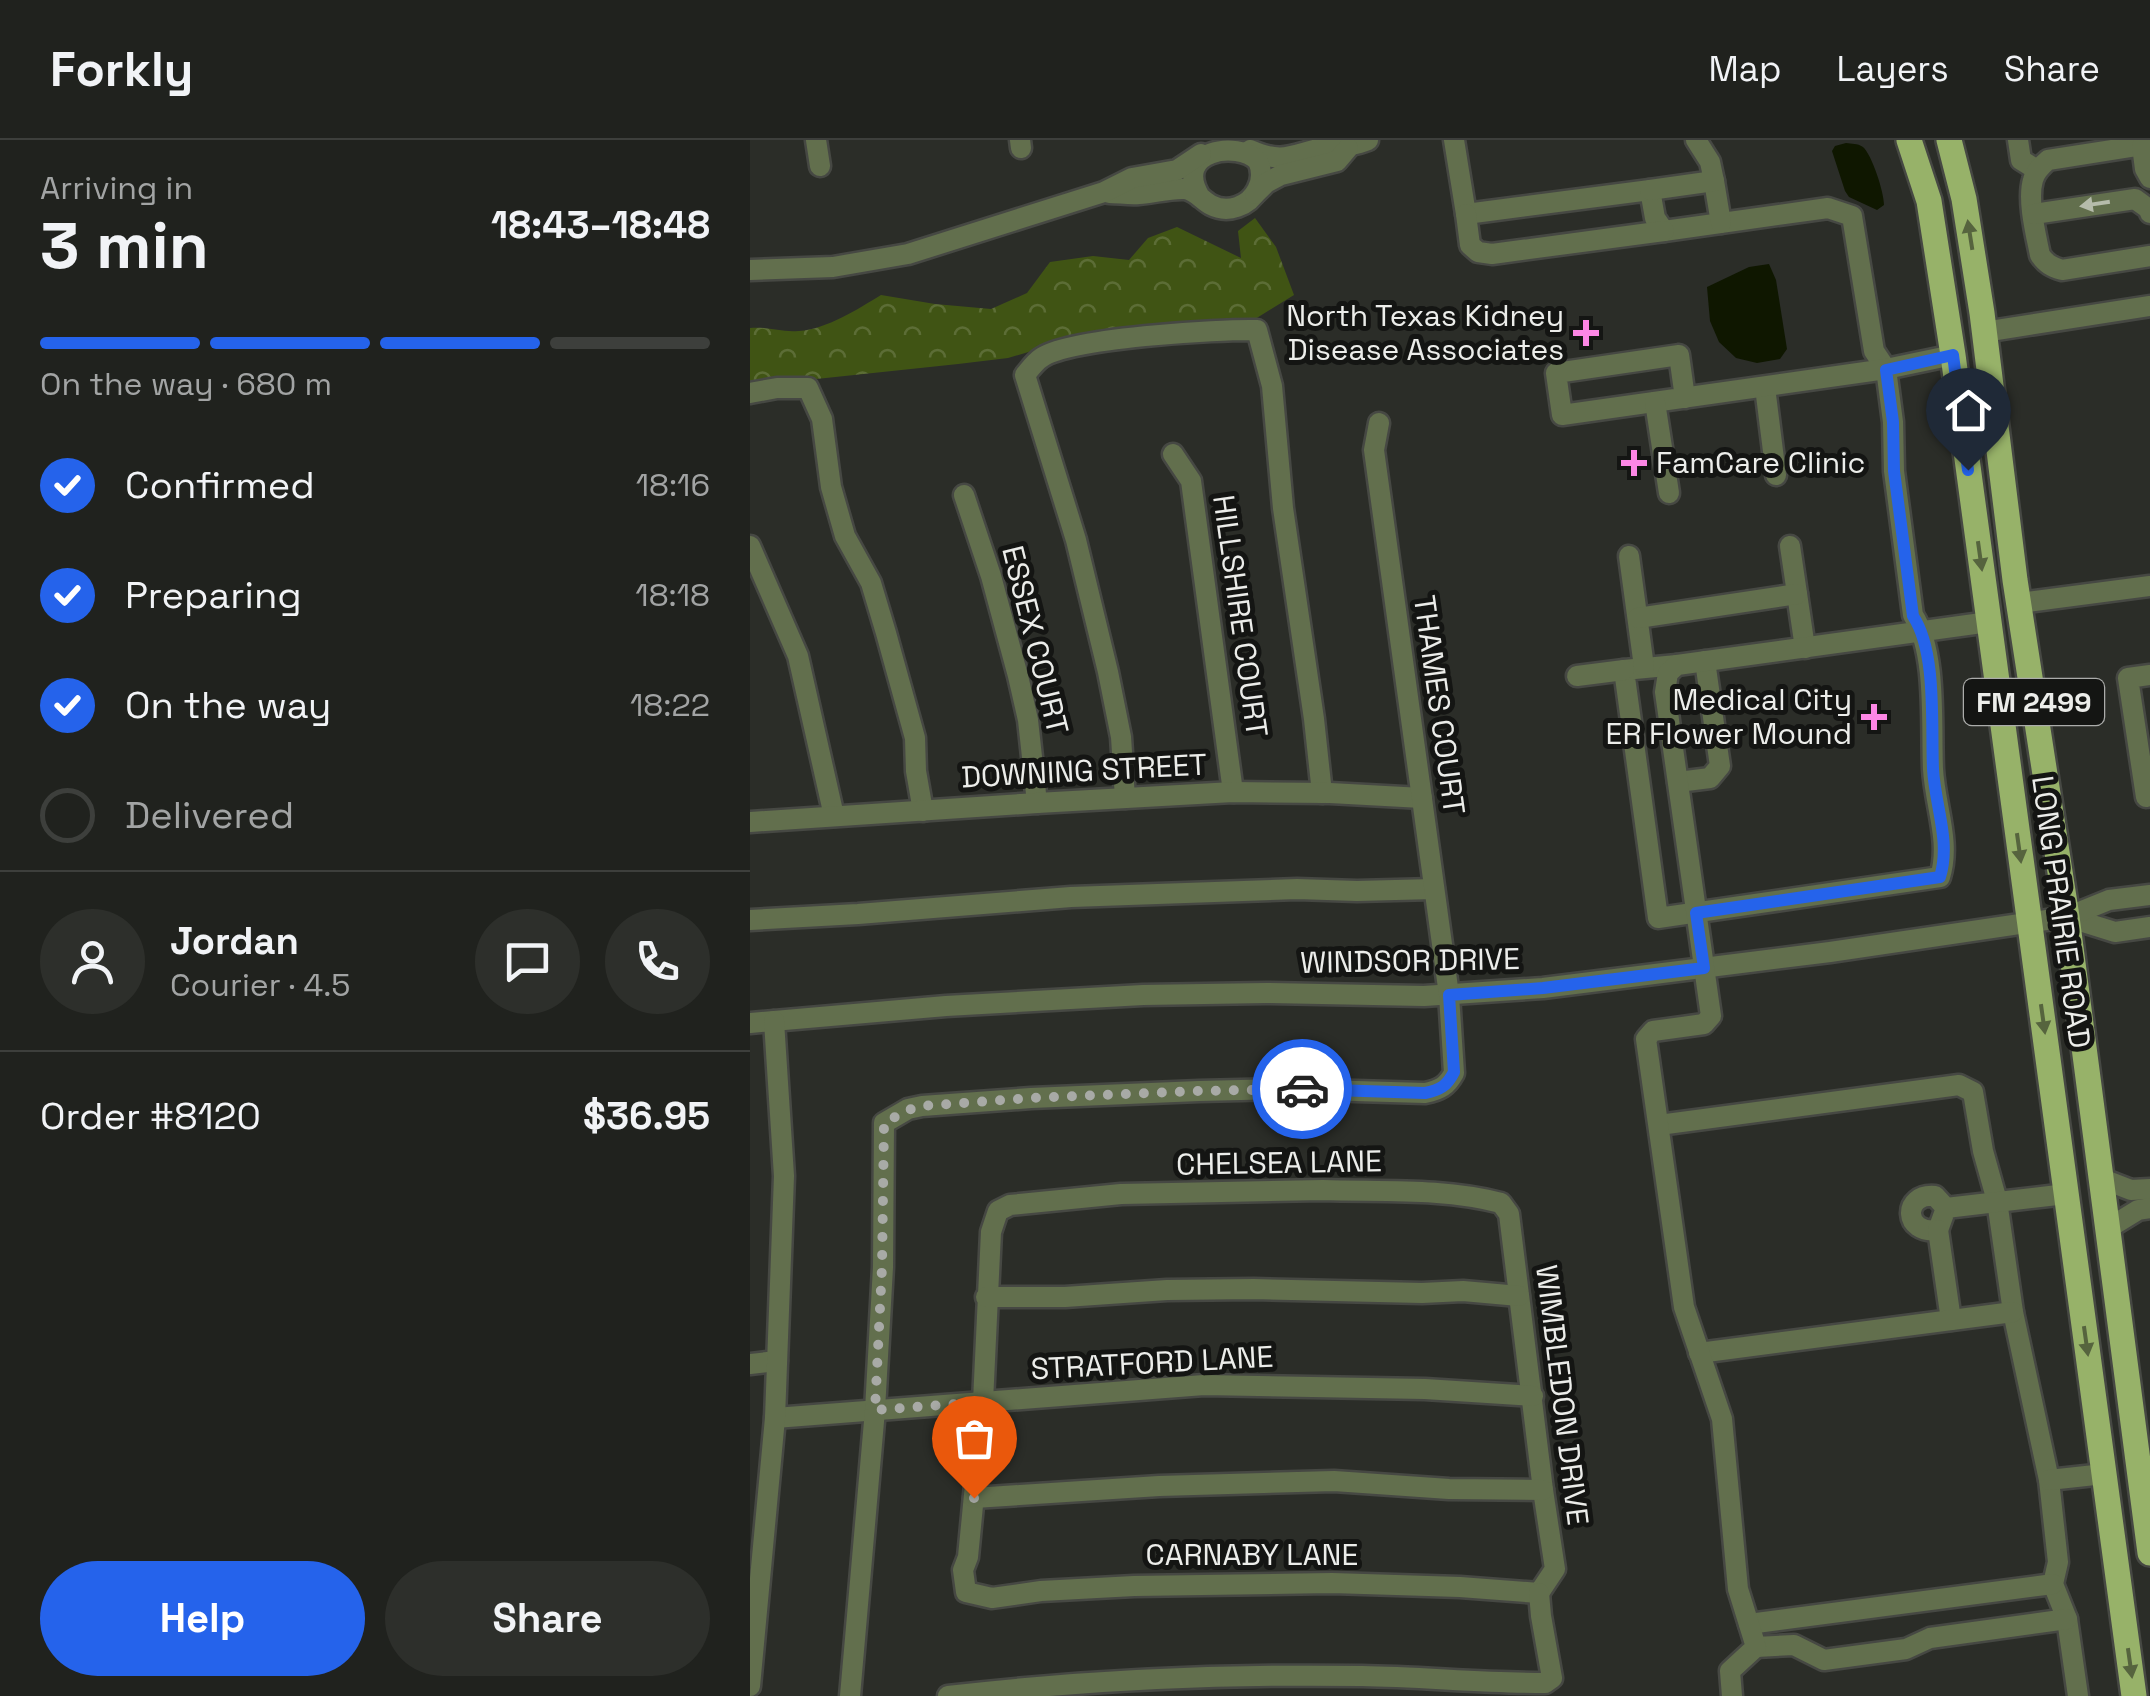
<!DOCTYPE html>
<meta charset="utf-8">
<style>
:root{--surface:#20221e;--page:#2d2f2b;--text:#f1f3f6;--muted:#a2a4a4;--line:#3d3f3c;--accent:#2563eb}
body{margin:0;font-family:"Space Grotesk",sans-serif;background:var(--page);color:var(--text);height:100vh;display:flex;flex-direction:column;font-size:38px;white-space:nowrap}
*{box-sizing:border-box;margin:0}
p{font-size:32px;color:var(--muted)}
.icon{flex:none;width:55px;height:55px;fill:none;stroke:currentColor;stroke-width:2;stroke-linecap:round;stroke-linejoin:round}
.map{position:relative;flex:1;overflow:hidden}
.panel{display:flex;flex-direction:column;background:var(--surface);width:750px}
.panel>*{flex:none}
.pin{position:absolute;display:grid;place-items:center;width:85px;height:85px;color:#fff;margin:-102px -42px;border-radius:50% 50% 50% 0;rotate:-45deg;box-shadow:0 0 10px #0007}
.pin .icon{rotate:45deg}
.courier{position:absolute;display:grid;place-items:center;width:100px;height:100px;margin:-50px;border:8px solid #2563eb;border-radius:50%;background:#fff;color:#222;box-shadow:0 2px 12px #0007}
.summary em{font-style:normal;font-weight:800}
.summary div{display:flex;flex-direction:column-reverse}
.summary{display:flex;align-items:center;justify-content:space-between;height:170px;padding:0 40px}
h1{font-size:65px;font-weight:800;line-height:75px}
.bar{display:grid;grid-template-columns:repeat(4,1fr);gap:15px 10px;align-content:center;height:120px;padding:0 40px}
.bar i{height:12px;border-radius:8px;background:var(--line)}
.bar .active{background:var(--accent)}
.bar p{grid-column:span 4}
.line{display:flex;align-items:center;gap:25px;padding:0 40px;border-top:2px solid var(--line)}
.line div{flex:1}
.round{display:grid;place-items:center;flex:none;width:105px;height:105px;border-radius:52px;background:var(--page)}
ol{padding:0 40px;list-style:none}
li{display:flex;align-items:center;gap:30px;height:110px}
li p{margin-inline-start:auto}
li .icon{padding:10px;border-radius:50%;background:var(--accent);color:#fff;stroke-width:4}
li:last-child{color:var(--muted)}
li i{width:55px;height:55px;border:5px solid var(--line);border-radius:50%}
.primary-button{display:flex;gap:20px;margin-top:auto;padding:20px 40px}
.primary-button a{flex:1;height:115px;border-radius:60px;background:var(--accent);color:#fff;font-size:40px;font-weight:800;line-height:115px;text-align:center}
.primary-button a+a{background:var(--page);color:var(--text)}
header{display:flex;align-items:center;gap:60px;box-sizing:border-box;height:140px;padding:0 50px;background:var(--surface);border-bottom:2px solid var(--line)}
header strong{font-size:48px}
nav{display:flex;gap:55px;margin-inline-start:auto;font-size:35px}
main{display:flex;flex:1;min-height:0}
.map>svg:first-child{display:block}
.forest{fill:url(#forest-crowns)}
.water{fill:#0f1700}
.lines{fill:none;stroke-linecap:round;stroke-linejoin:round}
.minor-casing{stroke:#464843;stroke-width:25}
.major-casing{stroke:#464843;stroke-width:30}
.minor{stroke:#626f4d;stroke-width:20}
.major{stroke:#97b269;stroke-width:25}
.oneway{fill:#b5bbab}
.oneway2{fill:#56643e}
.done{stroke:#a8aaa6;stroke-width:10;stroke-dasharray:0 18}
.route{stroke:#2563eb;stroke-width:12}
.poi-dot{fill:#fc86e4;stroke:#141513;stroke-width:4}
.labels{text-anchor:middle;stroke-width:10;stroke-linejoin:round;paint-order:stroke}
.shield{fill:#141513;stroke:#abacaa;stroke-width:2.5}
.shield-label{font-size:28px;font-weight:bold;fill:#ecedea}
.poi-label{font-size:30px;fill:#ecedea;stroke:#141513;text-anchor:end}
.street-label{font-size:30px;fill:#ecedea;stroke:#141513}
</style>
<header>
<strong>Forkly</strong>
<nav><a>Map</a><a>Layers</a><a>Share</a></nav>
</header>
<main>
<section class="panel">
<div class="summary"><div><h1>3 min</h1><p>Arriving in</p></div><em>18:43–18:48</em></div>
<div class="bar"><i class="active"></i><i class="active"></i><i class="active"></i><i></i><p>On the way · 680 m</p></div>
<ol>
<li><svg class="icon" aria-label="check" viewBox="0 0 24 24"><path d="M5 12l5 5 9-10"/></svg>Confirmed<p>18:16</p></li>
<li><svg class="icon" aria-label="check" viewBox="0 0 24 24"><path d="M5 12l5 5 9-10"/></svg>Preparing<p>18:18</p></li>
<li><svg class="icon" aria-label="check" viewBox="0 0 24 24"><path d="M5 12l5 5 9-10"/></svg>On the way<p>18:22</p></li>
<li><i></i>Delivered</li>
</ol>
<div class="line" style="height:180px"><a class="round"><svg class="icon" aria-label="person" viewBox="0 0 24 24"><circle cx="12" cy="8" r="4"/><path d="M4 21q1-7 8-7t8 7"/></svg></a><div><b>Jordan</b><p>Courier · 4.5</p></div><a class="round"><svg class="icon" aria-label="chat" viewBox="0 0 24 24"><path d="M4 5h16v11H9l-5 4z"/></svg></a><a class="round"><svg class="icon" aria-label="phone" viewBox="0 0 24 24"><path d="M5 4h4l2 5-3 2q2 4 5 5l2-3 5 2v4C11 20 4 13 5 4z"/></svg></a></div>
<div class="line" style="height:130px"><div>Order #8120</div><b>$36.95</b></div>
<div class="primary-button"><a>Help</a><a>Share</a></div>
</section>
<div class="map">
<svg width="1400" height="1556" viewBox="0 0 1400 1556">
<defs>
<pattern id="forest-crowns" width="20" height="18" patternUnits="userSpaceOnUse" patternTransform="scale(2.5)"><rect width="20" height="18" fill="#405414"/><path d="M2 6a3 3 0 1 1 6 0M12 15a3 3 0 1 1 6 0" fill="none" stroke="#5c6d36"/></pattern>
</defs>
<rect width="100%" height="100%" fill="#2b2d28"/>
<path class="forest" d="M505 78 526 107 544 155 497 184 285 210 258 218 208 224 0 246V188C17 186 32 193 49 191 77 189 108 169 131 155L185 164 241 169 277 153 300 122 343 116 379 120 398 98 427 87 491 118 488 91Z"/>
<g class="water">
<path d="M1096 3C1102 4 1107 3 1113 7 1122 15 1134 52 1134 65L1127 70 1099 57 1095 51 1082 11 1085 6Z"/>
<path d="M1019 124 1026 140 1037 209 1030 219 1007 223 986 218 969 202 960 181 957 147 999 127Z"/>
</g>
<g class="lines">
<defs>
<g id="minor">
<path d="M66 0 70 26"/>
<path d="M270 0 271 8"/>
<path d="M704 0 716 74 900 50 905 78 914 91 1078 68 1102 76 1124 211 1136 229 1143 282 1144 331 1163 475C1187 512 1181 585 1183 629 1185 666 1201 702 1190 737L908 778 874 530 927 525"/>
<path d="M1268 0 1271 20 1287 30"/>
<path d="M1400 4 1298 20C1291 26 1285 32 1283 40 1277 60 1286 95 1290 115 1296 124 1302 127 1312 130L1400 116"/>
<path d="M1392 6 1395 29 1400 38"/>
<path d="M500 10C536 26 545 12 578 7 596 5 599 7 618 0"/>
<path d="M964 41 971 83"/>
<path d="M900 50 964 41 960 22 946 0"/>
<path d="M359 53C369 53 379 55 389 54 404 53 420 48 435 49 446 51 452 60 461 65 478 74 499 66 507 50 512 41 512 30 508 21 488 0 422 10 450 57"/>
<path d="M505 54 516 43 531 35 587 21 598 8"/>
<path d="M716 74 720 105 728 112 742 114 914 91"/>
<path d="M1284 74 1385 59 1399 69 1400 73"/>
<path d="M0 130 83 127 158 114 354 52 382 38 427 30 451 14"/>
<path d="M1234 192 1400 166"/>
<path d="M1015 247 1026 335"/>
<path d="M0 253 27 248H58L72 279 81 347 95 396 121 443 136 493 165 598 166 631 173 671"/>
<path d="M935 258 929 215 806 233 812 275 1136 229 1203 215"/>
<path d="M905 262 919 353"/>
<path d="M423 314 441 341 483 652"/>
<path d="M214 355 241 436 268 536 278 580 287 663"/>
<path d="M0 406 48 516 84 676"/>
<path d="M1040 406 1055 508"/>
<path d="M879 416 894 527"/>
<path d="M1269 463 1400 446"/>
<path d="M888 478 1047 454"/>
<path d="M1400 535 1378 538 1396 657 1400 656"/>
<path d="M827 536 874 530"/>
<path d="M928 642 960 638 970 626 955 521"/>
<path d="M375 658 371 597 358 532 326 400 275 235C280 229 285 222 291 218 318 198 469 189 507 190L522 246 533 368 564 579 572 653"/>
<path d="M0 682 287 663 483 652 580 653 672 658"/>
<path d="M1317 777 1365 792 1400 787"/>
<path d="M0 780 108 774 321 757 547 749 607 751 684 749"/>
<path d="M0 883 196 866 393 855 516 853 674 856 793 848 1080 812 1317 777 1359 760 1400 755"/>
<path d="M909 985 1209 945 1223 952 1233 1011 1247 1061 1263 1172 1299 1340 1308 1422 1303 1444 1317 1479 1328 1556"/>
<path d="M1350 1038 1381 1050 1400 1049"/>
<path d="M573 1050C632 1052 694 1048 751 1063L759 1074 793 1350 805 1429 789 1453 710 1447 582 1443 384 1446 291 1451 242 1458 216 1452 213 1430 218 1417 233 1262 241 1092 248 1071 260 1065 371 1054Z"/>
<path d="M1196 1068 1185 1056C1152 1053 1153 1095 1188 1090L1196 1068 1316 1054"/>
<path d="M1357 1089 1388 1070 1400 1068"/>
<path d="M1188 1090 1201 1180"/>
<path d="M236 1157H315L417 1150 504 1149 672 1153 713 1151 769 1156"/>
<path d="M949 1213 1263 1172"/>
<path d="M0 1224 27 1221"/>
<path d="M25 1278 454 1245 675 1249 783 1256"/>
<path d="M1299 1340 1354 1334"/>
<path d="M224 1358 409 1346 584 1341 699 1349 793 1350"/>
<path d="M999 1484 1303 1444"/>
<path d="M1006 1507 1044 1505 1074 1520 1156 1509 1180 1498 1317 1479"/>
<path d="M0 1546 25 1278 34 1036 24 881"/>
<path d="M100 1556 125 1270 133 1127 134 983 158 969 172 966 281 958 449 951 537 949 675 953C690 950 697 946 704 933L699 855 624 310 629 283"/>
<path d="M198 1556C335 1540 474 1534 612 1536 673 1537 734 1543 795 1543L802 1538 791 1476 789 1453"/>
<path d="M982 1556 980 1531 1006 1507 988 1449 972 1279 934 1167 896 899 903 891 954 884 961 876 915 552 918 533 927 525 1239 482"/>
</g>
<g id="major">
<path d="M1159 0 1179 61 1203 215 1384 1556"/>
<path d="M1199 0 1214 59 1232 173 1265 440 1317 777 1400 1413"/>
</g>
</defs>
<use href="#minor" class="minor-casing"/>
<use href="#major" class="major-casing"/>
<use href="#minor" class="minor"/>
<use href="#major" class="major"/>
</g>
<defs><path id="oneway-solid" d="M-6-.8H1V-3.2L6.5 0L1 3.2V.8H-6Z" transform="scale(2.5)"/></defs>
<use class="oneway" href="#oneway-solid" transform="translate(1345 64) rotate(171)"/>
<g class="oneway2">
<use href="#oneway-solid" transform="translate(1220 95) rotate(-99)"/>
<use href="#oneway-solid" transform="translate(1230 416) rotate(82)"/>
<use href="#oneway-solid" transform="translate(1269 708) rotate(82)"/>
<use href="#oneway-solid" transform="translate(1293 879) rotate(82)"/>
<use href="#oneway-solid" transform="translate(1336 1201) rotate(82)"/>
<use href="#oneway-solid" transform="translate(1380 1523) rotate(82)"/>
</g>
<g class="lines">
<path class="done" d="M224 1358 233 1262 125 1270 132 1127 134 983 158 970 172 966 281 958 449 951 552 949"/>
<path class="route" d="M552 949 675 953C690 950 697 946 704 932L699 855 793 848 954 828 946 773 1190 737C1201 701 1185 666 1183 629 1181 585 1187 512 1163 476L1144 331 1143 282 1136 230 1203 215 1218 330"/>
</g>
<g class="poi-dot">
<path d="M831 178h10v10h10v10h-10v10h-10v-10h-10v-10h10z"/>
<path d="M879 308h10v10h10v10h-10v10h-10v-10h-10v-10h10z"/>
<path d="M1119 562h10v10h10v10h-10v10h-10v-10h-10v-10h10z"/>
</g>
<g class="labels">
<rect class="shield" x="1214" y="539" width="140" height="46" rx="8"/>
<g class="shield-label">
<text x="1284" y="572">FM 2499</text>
</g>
<g class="poi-label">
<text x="814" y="186">North Texas Kidney<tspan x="814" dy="34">Disease Associates</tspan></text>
<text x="906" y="333" text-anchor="start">FamCare Clinic</text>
<text x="1102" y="570">Medical City<tspan x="1102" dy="34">ER Flower Mound</tspan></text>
</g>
<g class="street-label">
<text transform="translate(490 476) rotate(82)" y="10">HILLSHIRE COURT</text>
<text transform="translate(285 500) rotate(76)" y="10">ESSEX COURT</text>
<text transform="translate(689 565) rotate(82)" y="10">THAMES COURT</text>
<text transform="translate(334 631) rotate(-3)" y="10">DOWNING STREET</text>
<text transform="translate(1311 772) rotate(82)" y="10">LONG PRAIRIE ROAD</text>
<text transform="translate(660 821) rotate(-1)" y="10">WINDSOR DRIVE</text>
<text transform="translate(529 1023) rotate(-1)" y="10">CHELSEA LANE</text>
<text transform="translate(402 1223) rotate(-3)" y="10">STRATFORD LANE</text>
<text transform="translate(812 1255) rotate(83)" y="10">WIMBLEDON DRIVE</text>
<text x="502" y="1425">CARNABY LANE</text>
</g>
</g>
</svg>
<div class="pin" style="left:224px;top:1358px;background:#ea580c"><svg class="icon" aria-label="bag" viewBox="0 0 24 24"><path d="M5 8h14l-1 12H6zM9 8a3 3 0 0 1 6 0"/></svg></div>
<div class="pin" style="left:1218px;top:330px;background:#1f2937"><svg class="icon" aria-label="home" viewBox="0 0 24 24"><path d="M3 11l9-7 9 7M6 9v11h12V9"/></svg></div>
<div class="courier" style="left:552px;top:949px"><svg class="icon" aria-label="car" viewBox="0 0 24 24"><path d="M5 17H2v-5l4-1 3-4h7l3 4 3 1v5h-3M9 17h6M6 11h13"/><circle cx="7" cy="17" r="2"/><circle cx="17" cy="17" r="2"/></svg></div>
</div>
</main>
